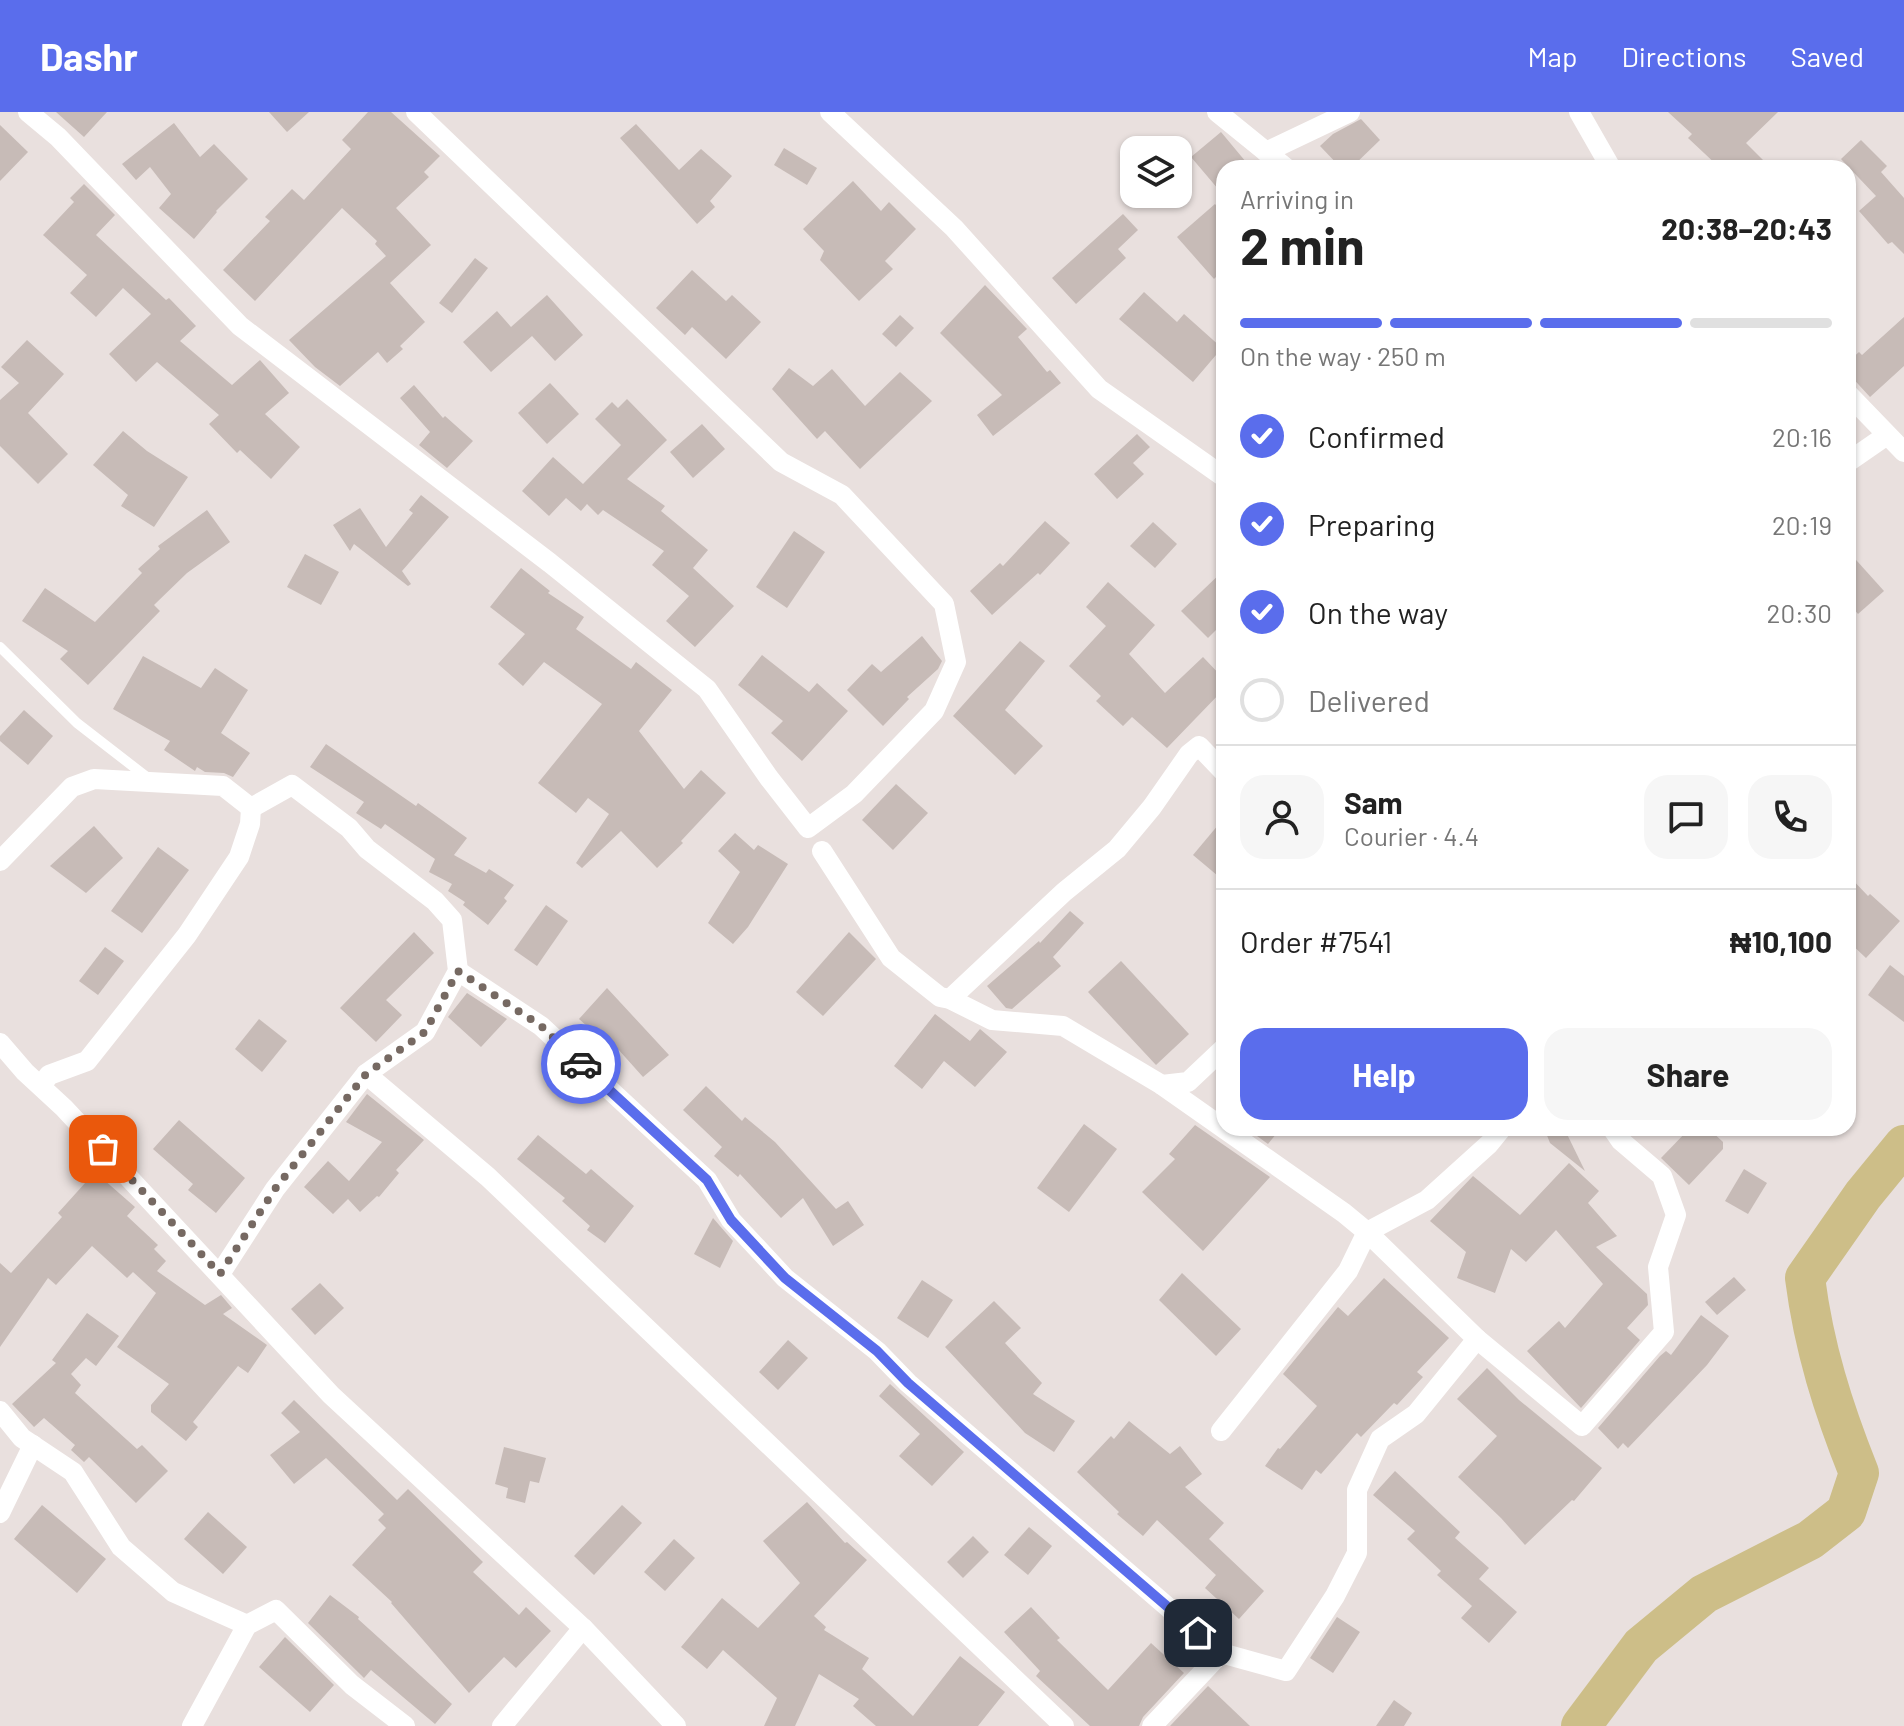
<!DOCTYPE html>
<meta charset="utf-8">
<style>
:root{--surface:#fff;--page:#f6f6f6;--text:#222;--muted:#767676;--line:#e0e0e0;--accent:#5a6dec}
body{margin:0;font-family:Barlow,sans-serif;background:var(--page);color:var(--text);height:100vh;display:flex;flex-direction:column;font-size:30px;white-space:nowrap}
*{box-sizing:border-box;margin:0}
p{font-size:26px;color:var(--muted)}
.icon{flex:none;width:44px;height:44px;fill:none;stroke:currentColor;stroke-width:2;stroke-linecap:round;stroke-linejoin:round}
.map{position:relative;flex:1;overflow:hidden}
.drawer{position:absolute;left:1216px;top:48px;width:640px;height:976px;display:flex;flex-direction:column;background:var(--surface);border-radius:24px;box-shadow:0 2px 6px #0004}
.drawer>*{flex:none}
.buttons{position:absolute;left:1120px;top:24px;display:grid;gap:16px}
.buttons a{display:grid;place-items:center;width:72px;height:72px;border-radius:16px;background:var(--surface);box-shadow:0 2px 6px #0004;font-size:40px}
.pin{position:absolute;display:grid;place-items:center;width:68px;height:68px;color:#fff;margin:-34px;border-radius:16px;box-shadow:0 4px 12px #0006}
.courier{position:absolute;display:grid;place-items:center;width:80px;height:80px;margin:-40px;border:6px solid #5a6dec;border-radius:50%;background:#fff;color:#222;box-shadow:0 2px 10px #0007}
.head em{font-style:normal;font-weight:700}
.head div{display:flex;flex-direction:column-reverse}
.head{display:flex;align-items:center;justify-content:space-between;height:136px;padding:0 24px}
h1{font-size:52px;font-weight:700;line-height:60px}
.bar{display:grid;grid-template-columns:repeat(4,1fr);gap:12px 8px;align-content:center;height:96px;padding:0 24px}
.bar i{height:10px;border-radius:6px;background:var(--line)}
.bar .on{background:var(--accent)}
.bar p{grid-column:span 4}
.line{display:flex;align-items:center;gap:20px;padding:0 24px;border-top:2px solid var(--line)}
.line div{flex:1}
.round{display:grid;place-items:center;flex:none;width:84px;height:84px;border-radius:24px;background:var(--page)}
ol{padding:0 24px;list-style:none}
li{display:flex;align-items:center;gap:24px;height:88px}
li p{margin-inline-start:auto}
li .icon{padding:8px;border-radius:50%;background:var(--accent);color:#fff;stroke-width:4}
li:last-child{color:var(--muted)}
li i{width:44px;height:44px;border:4px solid var(--line);border-radius:50%}
.primary-button{display:flex;gap:16px;margin-top:auto;padding:16px 24px}
.primary-button a{flex:1;height:92px;border-radius:24px;background:var(--accent);color:#fff;font-size:32px;font-weight:700;line-height:92px;text-align:center}
.primary-button a+a{background:var(--page);color:var(--text)}
header{display:flex;align-items:center;gap:48px;box-sizing:border-box;height:112px;padding:0 40px;background:var(--accent);color:#fff}
header strong{font-size:38px}
nav{display:flex;gap:44px;margin-inline-start:auto;font-size:28px}
.map>svg:first-child{display:block}
.lines{fill:none;stroke-linecap:round;stroke-linejoin:round}
.river{stroke:#cdbe88;stroke-width:40}
.building{fill:#c7bbb7}
.lane{stroke:#fff;stroke-width:10}
.street{stroke:#fff;stroke-width:20}
.done{stroke:#766962;stroke-width:8;stroke-dasharray:0 14.4}
.route{stroke:#5a6dec;stroke-width:10}
</style>
<header>
<strong>Dashr</strong>
<nav><a>Map</a><a>Directions</a><a>Saved</a></nav>
</header>
<div class="map">
<svg width="1904" height="1614" viewBox="0 0 1904 1614">
<rect width="100%" height="100%" fill="#e9e0de"/>
<g class="lines">
<path class="river" d="M1581 1614 1641 1534 1704 1482 1810 1428 1846 1400 1859 1361C1833 1296 1814 1236 1805 1166L1863 1083 1904 1033"/>
</g>
<g class="building">
<path d="M56 0H107L84 25Z"/>
<path d="M269 0H309L287 20Z"/>
<path d="M368 0H391L440 44 424 60 429 65 396 96 431 133 390 171 425 210 400 234 403 237 387 251 378 240 340 274 315 255 289 228 386 144 375 132 377 129 342 96 255 189 223 158 270 109 265 105 292 77 304 88 351 37 342 28Z"/>
<path d="M1668 0H1778L1746 31 1771 56H1720L1688 26 1692 22Z"/>
<path d="M1361 7 1380 28 1351 56H1341L1320 34 1333 22Z"/>
<path d="M174 11 200 45 214 32 248 67 216 99 217 100 194 127 159 96 171 82 150 55 136 68 122 52Z"/>
<path d="M636 12 679 58 701 37 732 64 710 89 715 95 697 112 620 26Z"/>
<path d="M0 13 28 40 0 69Z"/>
<path d="M1221 20 1251 56H1224V84L1191 45Z"/>
<path d="M1861 28 1887 54 1881 60 1904 86V142L1892 130 1888 132 1859 99 1876 84 1841 47Z"/>
<path d="M784 36 817 56 807 73 774 53Z"/>
<path d="M853 69 881 99 889 90 916 117 885 149 893 157 859 189 820 148 824 139 803 117Z"/>
<path d="M84 72 115 103 96 123 166 188 169 186 196 214 180 229 232 273 260 248 289 281 265 302 300 335 271 367 240 338 237 341 209 312 219 303 157 250 136 270 109 242 151 202 123 176 96 205 70 181 87 163 43 123 74 90 70 86Z"/>
<path d="M1215 92 1224 102V157L1214 167 1177 125Z"/>
<path d="M1123 102 1138 118 1118 137 1126 146 1076 192 1052 166Z"/>
<path d="M475 146 488 156 452 201 439 191Z"/>
<path d="M692 158 726 189 732 183 761 210 726 247 692 215 685 223 656 196Z"/>
<path d="M985 173 1027 217 1018 225 1047 260 1050 258 1061 271 993 324 977 303 1002 283 940 221Z"/>
<path d="M1144 180 1177 210 1184 202 1222 236 1193 270 1119 207Z"/>
<path d="M547 183 583 223 555 249 532 224 491 260 463 230 497 199 511 215Z"/>
<path d="M900 203 914 216 896 235 882 222Z"/>
<path d="M1904 205V254L1870 285 1848 261V250L1859 240 1862 243Z"/>
<path d="M27 228 64 262 28 301 68 342 38 372 0 334V288L19 271 1 255Z"/>
<path d="M789 256 813 274 832 257 865 294 900 260 932 289 860 357 825 319 817 327 772 277Z"/>
<path d="M550 271 579 302 547 332 518 301Z"/>
<path d="M414 273 443 306 445 304 473 329 447 356 419 333 430 320 400 286Z"/>
<path d="M627 287 667 328 627 367 665 394 661 399 708 438 693 456 734 494 695 535 666 509 689 484 652 453 664 439 603 398 598 403 587 392 581 399 566 386 549 404 522 379 553 345 583 372 621 333 595 307 612 290 618 296Z"/>
<path d="M702 312 725 337 693 366 670 340Z"/>
<path d="M123 319 147 339 188 365 154 415 121 394 128 383 93 353Z"/>
<path d="M1137 322 1150 335 1133 351 1144 362 1117 387 1094 362Z"/>
<path d="M421 383 449 405 402 459 411 472 408 474 354 432 350 439 333 413 360 396 386 435 413 401 409 398Z"/>
<path d="M207 398 230 430 187 461 154 493 160 499 88 573 60 547 68 539 22 509 45 476 95 510 142 461 138 457 160 437 158 434Z"/>
<path d="M1045 409 1070 431 1040 463 1038 461 992 503 970 479 1000 451 1003 454Z"/>
<path d="M1153 410 1177 432 1155 456 1130 434Z"/>
<path d="M794 419 825 440 787 496 756 475Z"/>
<path d="M1848 439 1884 479 1858 502 1848 490Z"/>
<path d="M305 442 339 460 321 493 287 475Z"/>
<path d="M521 456 550 479 548 481 584 505 576 517 631 557 636 550 672 578 639 619 684 677 701 658 726 681 681 729 683 731 657 756 621 719 582 756 576 751 609 702 588 686 576 701 538 671 602 592 544 550 523 574 498 552 525 522 490 495Z"/>
<path d="M1224 458V510L1208 526 1181 499Z"/>
<path d="M1108 470 1155 513 1129 542 1165 581 1203 545 1224 567V577L1167 636 1132 605 1123 614 1096 589 1101 584 1069 554 1106 514 1086 495Z"/>
<path d="M922 524 942 549 938 557 907 585 909 587 883 614 847 578 872 552 881 560Z"/>
<path d="M1020 529 1045 549 1005 598 1043 634 1015 663 953 604Z"/>
<path d="M762 543 809 580 817 571 848 599 802 649 771 621 783 609 738 573Z"/>
<path d="M143 544 201 576 215 556 248 578 221 621 250 641 233 665 224 661 205 660 197 655 195 659 164 638 170 629 113 597Z"/>
<path d="M24 598 53 624 28 653 0 629V624Z"/>
<path d="M326 632 416 694 418 691 467 726 454 743 486 761 489 757 514 773 504 786 507 789 488 813 463 793 465 790 448 779 452 772 429 760 435 747 385 712 381 717 356 701 364 690 310 655Z"/>
<path d="M896 672 928 701 893 738 862 708Z"/>
<path d="M1224 706V769L1193 743Z"/>
<path d="M94 714 123 746 86 781 50 754Z"/>
<path d="M735 721 754 738 758 733 788 752 748 815 733 832 708 811 740 760 718 739Z"/>
<path d="M158 735 189 758 142 821 111 799Z"/>
<path d="M1848 763 1868 784 1870 782 1900 809 1866 846 1848 829Z"/>
<path d="M546 793 568 809 537 854 514 838Z"/>
<path d="M1070 799 1084 811 1053 845 1061 854 1012 897 1006 896 987 874 1039 829 1040 831Z"/>
<path d="M414 820 434 841 386 888 402 903 376 930 340 896Z"/>
<path d="M849 820 876 847 823 904 796 880Z"/>
<path d="M105 835 124 849 98 883 79 869Z"/>
<path d="M1121 849 1189 922 1156 953 1088 880Z"/>
<path d="M1890 853 1904 864V910L1868 883Z"/>
<path d="M607 876 669 943 643 965 600 917 596 922 579 907Z"/>
<path d="M467 881 507 907 481 935 448 905Z"/>
<path d="M935 902 970 929 980 917 1007 940 975 975 944 949 922 977 894 954Z"/>
<path d="M259 907 287 929 262 960 235 937Z"/>
<path d="M706 974 742 1009 745 1005 775 1030 836 1097 848 1089 864 1113 833 1134 803 1086 781 1106 740 1062 738 1065 714 1044 722 1035 683 998Z"/>
<path d="M367 982 424 1028 396 1058 399 1061 379 1085 377 1084 360 1100 348 1087 333 1102 304 1075 328 1049 349 1069 382 1030 346 1010Z"/>
<path d="M179 1008 245 1066 216 1101 188 1078 193 1072 153 1037Z"/>
<path d="M1084 1012 1117 1037 1069 1100 1037 1076Z"/>
<path d="M1195 1013 1270 1065 1203 1139 1142 1080 1175 1047 1169 1042Z"/>
<path d="M1246 1016H1281L1268 1032Z"/>
<path d="M1544 1016H1564L1585 1059 1550 1031Z"/>
<path d="M1690 1016H1708L1723 1030V1037L1689 1073 1661 1046Z"/>
<path d="M538 1023 586 1062 591 1057 634 1094 605 1131 587 1118 590 1114 562 1089 565 1086 517 1047Z"/>
<path d="M1569 1051 1599 1079 1588 1091 1617 1124 1596 1135 1647 1182 1648 1193 1627 1216 1640 1228 1581 1296 1527 1239 1559 1209 1565 1216 1603 1172 1556 1118 1526 1150 1511 1137 1495 1181 1457 1166 1466 1140 1430 1109 1473 1064 1520 1103Z"/>
<path d="M1744 1057 1767 1071 1748 1102 1725 1089Z"/>
<path d="M95 1060 135 1095 127 1104 158 1133 154 1137 166 1149 157 1159 205 1193 221 1183 232 1196 223 1202 267 1233 248 1261 238 1254 193 1310 198 1315 186 1329 151 1300V1293L169 1272 117 1235 156 1181 133 1160 127 1166 92 1134 56 1173 48 1166 0 1235V1151L11 1161 62 1105 58 1101Z"/>
<path d="M713 1106 733 1129 720 1156 694 1142Z"/>
<path d="M1182 1161 1241 1217 1216 1244 1159 1188Z"/>
<path d="M1734 1165 1746 1178 1717 1203 1705 1190Z"/>
<path d="M1384 1166 1449 1226 1417 1260 1423 1265 1397 1293 1394 1291 1361 1325 1357 1321 1321 1362 1316 1358 1302 1378 1265 1354 1278 1336 1280 1337 1317 1294 1283 1262 1338 1195 1348 1204Z"/>
<path d="M922 1168 953 1188 928 1226 897 1206Z"/>
<path d="M320 1171 344 1196 315 1223 291 1197Z"/>
<path d="M994 1189 1021 1216 1005 1231 1042 1271 1033 1282 1075 1309 1054 1340 1025 1321 945 1235Z"/>
<path d="M87 1201 119 1224 96 1254 86 1246 71 1262 81 1273 75 1281 137 1337 142 1333 168 1359 136 1391 89 1345 84 1350 71 1338 75 1333 44 1306 34 1315 12 1292 56 1251 52 1248Z"/>
<path d="M1701 1203 1729 1224 1707 1253 1628 1336 1623 1331 1618 1337 1598 1316 1660 1244 1666 1239 1671 1243Z"/>
<path d="M788 1228 808 1246 778 1278 759 1260Z"/>
<path d="M1487 1256 1519 1288 1602 1356 1574 1389 1572 1388 1525 1433 1501 1406 1458 1365 1497 1324 1457 1287Z"/>
<path d="M890 1272 964 1340 932 1374 899 1344 920 1322 879 1284Z"/>
<path d="M294 1288 397 1388 408 1377 483 1450 473 1460 519 1503 526 1495 551 1519 516 1556 504 1545 469 1581 391 1491 392 1490 352 1453 386 1416 378 1408 384 1402 326 1346 294 1372 270 1343 300 1320 281 1301Z"/>
<path d="M1129 1309 1170 1342 1180 1334 1202 1362 1185 1375 1224 1411 1209 1427 1264 1479 1239 1507 1205 1476 1216 1463 1157 1408 1143 1424 1117 1402 1119 1400 1077 1360 1111 1324 1114 1327Z"/>
<path d="M504 1335 546 1346 539 1371 530 1369 525 1391 506 1386 508 1376 495 1372Z"/>
<path d="M1395 1359 1460 1420 1455 1426 1489 1456 1479 1467 1517 1500 1489 1531 1461 1506 1472 1494 1437 1463 1441 1459 1407 1427 1415 1419 1373 1383Z"/>
<path d="M807 1390 845 1431 847 1430 867 1448 814 1504 826 1515 824 1518 869 1546 862 1557 913 1604 960 1544 1005 1580 978 1614H876L853 1594 859 1587 819 1562 795 1614H764L777 1586 723 1538 707 1557 681 1535 722 1486 758 1516 800 1471 763 1429Z"/>
<path d="M42 1393 106 1447 77 1481 14 1427Z"/>
<path d="M622 1393 642 1411 594 1463 574 1444Z"/>
<path d="M208 1400 247 1435 223 1462 184 1427Z"/>
<path d="M1029 1415 1052 1434 1028 1463 1004 1443Z"/>
<path d="M973 1424 989 1440 963 1466 947 1450Z"/>
<path d="M674 1427 695 1446 665 1479 644 1460Z"/>
<path d="M330 1483 359 1505 358 1507 452 1592 435 1612 371 1558 364 1566 361 1563 308 1511Z"/>
<path d="M1031 1495 1060 1526 1057 1528 1108 1578 1151 1531 1184 1561 1143 1605 1139 1614H1090L1036 1564 1040 1559 1004 1520Z"/>
<path d="M1337 1505 1360 1520 1333 1561 1310 1546Z"/>
<path d="M285 1525 334 1573 310 1600 259 1555Z"/>
<path d="M1208 1574 1250 1614H1170Z"/>
<path d="M1394 1588 1412 1601 1404 1614H1376Z"/>
</g>
<g class="lines">
<path class="lane" d="M0 535 77 611 148 666"/>
<g class="street">
<path d="M28 0 58 25 240 214 550 451 707 577 769 666 808 716 854 682 934 599 956 550 944 492 842 383 781 350 416 0"/>
<path d="M830 0 954 116 1099 277 1224 365"/>
<path d="M1217 0 1286 56"/>
<path d="M1579 0 1611 56"/>
<path d="M1266 40 1350 0"/>
<path d="M1848 282 1904 340"/>
<path d="M1848 350 1887 323"/>
<path d="M822 739 891 846 940 885 950 887 992 908 1063 914 1162 973"/>
<path d="M0 749 72 675 94 667 223 674 251 696 292 673 349 716 367 737 435 789 452 808 458 859 425 920 366 962 275 1077 220 1162"/>
<path d="M458 859 541 914 707 1068 731 1108 785 1166 877 1239 908 1271 1221 1541 1152 1614"/>
<path d="M950 887 1064 780 1117 737 1152 695 1189 642 1199 634 1224 660"/>
<path d="M0 931 25 960 64 996 331 1283 583 1516 676 1614"/>
<path d="M366 962 488 1065 1064 1614"/>
<path d="M41 974 49 963 87 949 187 823 239 745 250 712 251 696"/>
<path d="M1477 1227 1582 1314 1664 1220 1658 1155 1676 1103 1662 1064 1621 1029 1612 1016"/>
<path d="M0 1299 22 1326 73 1360 121 1435 173 1480 247 1513 276 1498 352 1573 405 1614"/>
<path d="M1221 1319 1348 1159 1367 1120 1427 1088 1489 1032 1502 1016"/>
<path d="M0 1401 33 1333"/>
<path d="M1221 1541 1286 1559 1335 1484 1357 1441V1378L1380 1327 1416 1302 1477 1227 1367 1120 1344 1101 1162 973 1188 970 1224 936"/>
<path d="M192 1614 247 1513"/>
<path d="M502 1614 583 1516"/>
</g>
</g>
<g class="lines">
<path class="done" d="M103 1037 220 1162 275 1077 366 962 425 920 458 859 541 914 581 952"/>
<path class="route" d="M581 952 707 1068 731 1108 785 1166 877 1239 908 1271 1198 1521"/>
</g>
</svg>
<div class="buttons">
<a><svg class="icon" aria-label="layers" viewBox="0 0 24 24"><path d="M12 4l9 5-9 5-9-5zM3 14l9 5 9-5"/></svg></a>
</div>
<div class="pin" style="left:103px;top:1037px;background:#ea580c"><svg class="icon" aria-label="bag" viewBox="0 0 24 24"><path d="M5 8h14l-1 12H6zM9 8a3 3 0 0 1 6 0"/></svg></div>
<div class="pin" style="left:1198px;top:1521px;background:#1f2937"><svg class="icon" aria-label="home" viewBox="0 0 24 24"><path d="M3 11l9-7 9 7M6 9v11h12V9"/></svg></div>
<div class="courier" style="left:581px;top:952px"><svg class="icon" aria-label="car" viewBox="0 0 24 24"><path d="M5 17H2v-5l4-1 3-4h7l3 4 3 1v5h-3M9 17h6M6 11h13"/><circle cx="7" cy="17" r="2"/><circle cx="17" cy="17" r="2"/></svg></div>
<section class="drawer">
<div class="head"><div><h1>2 min</h1><p>Arriving in</p></div><em>20:38–20:43</em></div>
<div class="bar"><i class="on"></i><i class="on"></i><i class="on"></i><i></i><p>On the way · 250 m</p></div>
<ol>
<li><svg class="icon" aria-label="check" viewBox="0 0 24 24"><path d="M5 12l5 5 9-10"/></svg>Confirmed<p>20:16</p></li>
<li><svg class="icon" aria-label="check" viewBox="0 0 24 24"><path d="M5 12l5 5 9-10"/></svg>Preparing<p>20:19</p></li>
<li><svg class="icon" aria-label="check" viewBox="0 0 24 24"><path d="M5 12l5 5 9-10"/></svg>On the way<p>20:30</p></li>
<li><i></i>Delivered</li>
</ol>
<div class="line" style="height:144px"><a class="round"><svg class="icon" aria-label="person" viewBox="0 0 24 24"><circle cx="12" cy="8" r="4"/><path d="M4 21q1-7 8-7t8 7"/></svg></a><div><b>Sam</b><p>Courier · 4.4</p></div><a class="round"><svg class="icon" aria-label="chat" viewBox="0 0 24 24"><path d="M4 5h16v11H9l-5 4z"/></svg></a><a class="round"><svg class="icon" aria-label="phone" viewBox="0 0 24 24"><path d="M5 4h4l2 5-3 2q2 4 5 5l2-3 5 2v4C11 20 4 13 5 4z"/></svg></a></div>
<div class="line" style="height:104px"><div>Order #7541</div><b>₦10,100</b></div>
<div class="primary-button"><a>Help</a><a>Share</a></div>
</section>
</div>
